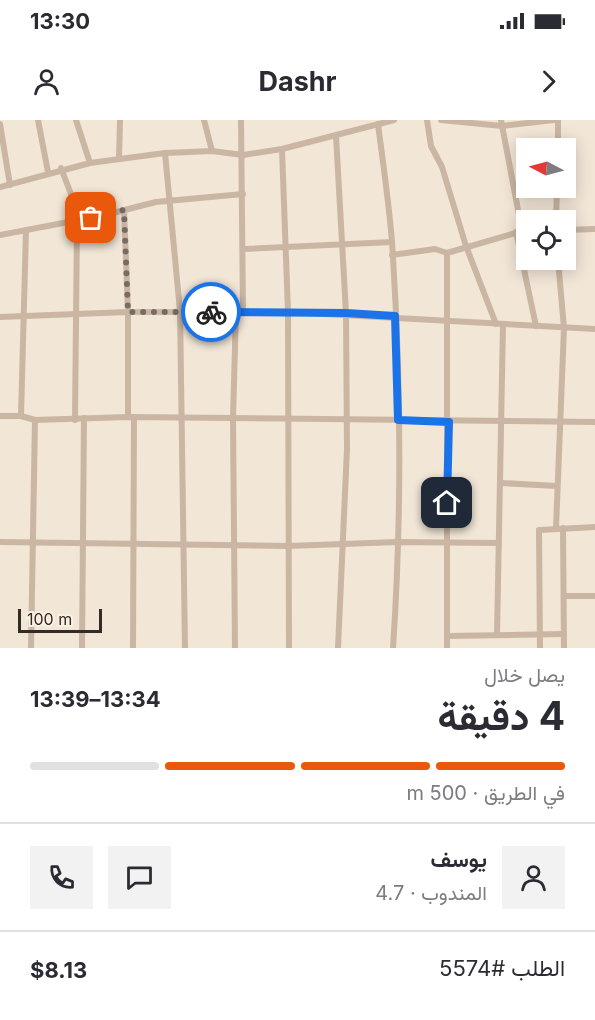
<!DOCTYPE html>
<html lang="ar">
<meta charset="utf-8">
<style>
:root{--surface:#fff;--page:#f2f2f3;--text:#2b2b33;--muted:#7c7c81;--line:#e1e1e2;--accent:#ea580c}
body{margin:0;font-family:Inter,Vazirmatn,sans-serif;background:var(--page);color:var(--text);direction:rtl;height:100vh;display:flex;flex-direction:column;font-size:22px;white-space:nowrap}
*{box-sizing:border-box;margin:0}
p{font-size:20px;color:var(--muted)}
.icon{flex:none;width:33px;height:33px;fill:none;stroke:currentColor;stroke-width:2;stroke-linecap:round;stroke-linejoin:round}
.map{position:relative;height:528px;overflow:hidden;direction:ltr}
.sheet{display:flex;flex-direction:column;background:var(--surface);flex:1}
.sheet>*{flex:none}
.needle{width:39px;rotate:276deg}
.fabs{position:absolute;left:516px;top:18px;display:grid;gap:12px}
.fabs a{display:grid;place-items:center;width:60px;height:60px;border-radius:0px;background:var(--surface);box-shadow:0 3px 15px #0003;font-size:30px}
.scale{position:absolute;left:18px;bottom:15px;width:84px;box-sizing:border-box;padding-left:6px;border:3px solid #352b25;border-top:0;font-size:16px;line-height:21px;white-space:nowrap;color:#352b25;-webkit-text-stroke:4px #faf0e3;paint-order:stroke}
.pin{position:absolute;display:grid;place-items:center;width:51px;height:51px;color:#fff;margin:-26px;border-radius:12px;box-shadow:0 3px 9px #0006}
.courier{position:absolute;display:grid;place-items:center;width:60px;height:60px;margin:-30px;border:4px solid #1a73e8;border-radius:50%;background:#fff;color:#222;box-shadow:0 2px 8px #0007}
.summary em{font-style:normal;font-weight:700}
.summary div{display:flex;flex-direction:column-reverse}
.summary{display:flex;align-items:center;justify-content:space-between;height:102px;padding:0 30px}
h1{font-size:39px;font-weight:700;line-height:45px}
.bar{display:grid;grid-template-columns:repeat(4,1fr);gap:9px 6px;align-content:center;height:72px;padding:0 30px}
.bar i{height:8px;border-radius:4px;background:var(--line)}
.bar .current{background:var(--accent)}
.bar p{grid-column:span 4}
.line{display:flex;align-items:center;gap:15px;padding:0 30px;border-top:2px solid var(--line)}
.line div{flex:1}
.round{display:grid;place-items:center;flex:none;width:63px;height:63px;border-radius:0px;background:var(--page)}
.status{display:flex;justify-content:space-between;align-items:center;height:42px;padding:0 30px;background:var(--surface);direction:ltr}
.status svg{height:16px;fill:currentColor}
header{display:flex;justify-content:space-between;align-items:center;height:78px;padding:0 30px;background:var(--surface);font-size:27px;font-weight:700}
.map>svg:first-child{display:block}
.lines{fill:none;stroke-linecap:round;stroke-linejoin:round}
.street{stroke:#cab6a3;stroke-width:6}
.done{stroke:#776c63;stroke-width:6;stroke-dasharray:0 10.8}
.route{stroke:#1a73e8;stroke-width:8}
</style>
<div class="status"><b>13:30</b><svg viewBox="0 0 49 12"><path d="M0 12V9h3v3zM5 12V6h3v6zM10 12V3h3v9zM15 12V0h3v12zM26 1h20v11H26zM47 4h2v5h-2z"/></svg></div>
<header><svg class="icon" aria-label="forward" viewBox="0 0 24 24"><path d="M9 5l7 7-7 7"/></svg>Dashr<svg class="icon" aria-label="person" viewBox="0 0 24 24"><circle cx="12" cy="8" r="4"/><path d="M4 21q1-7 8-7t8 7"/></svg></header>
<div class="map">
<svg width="595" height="528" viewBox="0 0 595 528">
<rect width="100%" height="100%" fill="#f2e6d7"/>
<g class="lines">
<g class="street">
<path d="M38 0 48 52"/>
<path d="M76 0 90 43"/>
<path d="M204 0 212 31"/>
<path d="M241 0 243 192"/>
<path d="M427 0 431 26 442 47 466 126 496 204"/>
<path d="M441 0 502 6 554 0"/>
<path d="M501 0 522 111"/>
<path d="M558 0V28"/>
<path d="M0 4 10 65"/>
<path d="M378 4C383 43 389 83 392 122 401 256 402 394 393 528"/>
<path d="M336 16 346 193 347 329 338 528"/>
<path d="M282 29 288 192 289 528"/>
<path d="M165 33 180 191 185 528"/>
<path d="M119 39 120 0"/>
<path d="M61 48 79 95 77 101 75 300"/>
<path d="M0 67 90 43 165 33 212 31 243 35 282 29 394 0"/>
<path d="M124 90 128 192V297"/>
<path d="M556 100 557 68"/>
<path d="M566 110 595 109"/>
<path d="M516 112 536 206"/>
<path d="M0 115 105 95 156 82 243 74"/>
<path d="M244 129 392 122"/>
<path d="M392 135 435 129 447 133 526 110"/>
<path d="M0 197 128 192H288L595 209"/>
<path d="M0 296H21L35 300 128 297 595 302"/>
<path d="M21 296 26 110"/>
<path d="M501 363 557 366"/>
<path d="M556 408 564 208 558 140"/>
<path d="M563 408 564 528"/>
<path d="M0 422 288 426 397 422 499 423"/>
<path d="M564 476H595"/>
<path d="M497 515 503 204"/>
<path d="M447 516 564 514"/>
<path d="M31 528 35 300"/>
<path d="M82 528 84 298"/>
<path d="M133 528 134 297"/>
<path d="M235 528 233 298 236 192"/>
<path d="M447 528V133"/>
<path d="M540 528 539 410 595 407"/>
</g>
</g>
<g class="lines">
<path class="done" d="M91 98 124 90 128 192H211"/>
<path class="route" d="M211 192 346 193 395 196 398 300 449 302 447 383"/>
</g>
</svg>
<div class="fabs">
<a><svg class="needle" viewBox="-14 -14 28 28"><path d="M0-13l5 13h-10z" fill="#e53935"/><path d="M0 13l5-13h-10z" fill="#7c7c81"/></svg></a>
<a><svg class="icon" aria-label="locate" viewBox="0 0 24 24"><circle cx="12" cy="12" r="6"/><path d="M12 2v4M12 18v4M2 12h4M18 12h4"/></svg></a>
</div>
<div class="scale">100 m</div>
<div class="pin" style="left:91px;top:98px;background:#ea580c"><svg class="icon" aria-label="bag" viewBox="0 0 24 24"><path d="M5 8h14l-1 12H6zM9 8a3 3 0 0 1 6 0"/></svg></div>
<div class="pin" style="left:447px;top:383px;background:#1f2937"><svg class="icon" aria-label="home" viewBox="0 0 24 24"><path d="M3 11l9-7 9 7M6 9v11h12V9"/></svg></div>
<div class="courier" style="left:211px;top:192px"><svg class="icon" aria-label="bike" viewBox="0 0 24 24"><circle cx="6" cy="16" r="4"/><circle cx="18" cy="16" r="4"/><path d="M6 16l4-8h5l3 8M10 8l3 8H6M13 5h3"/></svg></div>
</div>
<section class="sheet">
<div class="summary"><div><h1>4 دقيقة</h1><p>يصل خلال</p></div><em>13:34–13:39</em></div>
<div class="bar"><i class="current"></i><i class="current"></i><i class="current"></i><i></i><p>في الطريق · 500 m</p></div>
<div class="line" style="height:108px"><a class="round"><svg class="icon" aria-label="person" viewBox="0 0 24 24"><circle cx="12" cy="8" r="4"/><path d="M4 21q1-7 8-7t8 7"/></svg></a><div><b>يوسف</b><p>المندوب · 4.7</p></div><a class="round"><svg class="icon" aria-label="chat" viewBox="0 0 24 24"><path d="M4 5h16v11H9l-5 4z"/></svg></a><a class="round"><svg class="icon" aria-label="phone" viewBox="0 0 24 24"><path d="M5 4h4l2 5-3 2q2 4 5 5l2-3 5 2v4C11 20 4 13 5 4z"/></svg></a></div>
<div class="line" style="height:78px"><div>الطلب #5574</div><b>$8.13</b></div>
</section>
